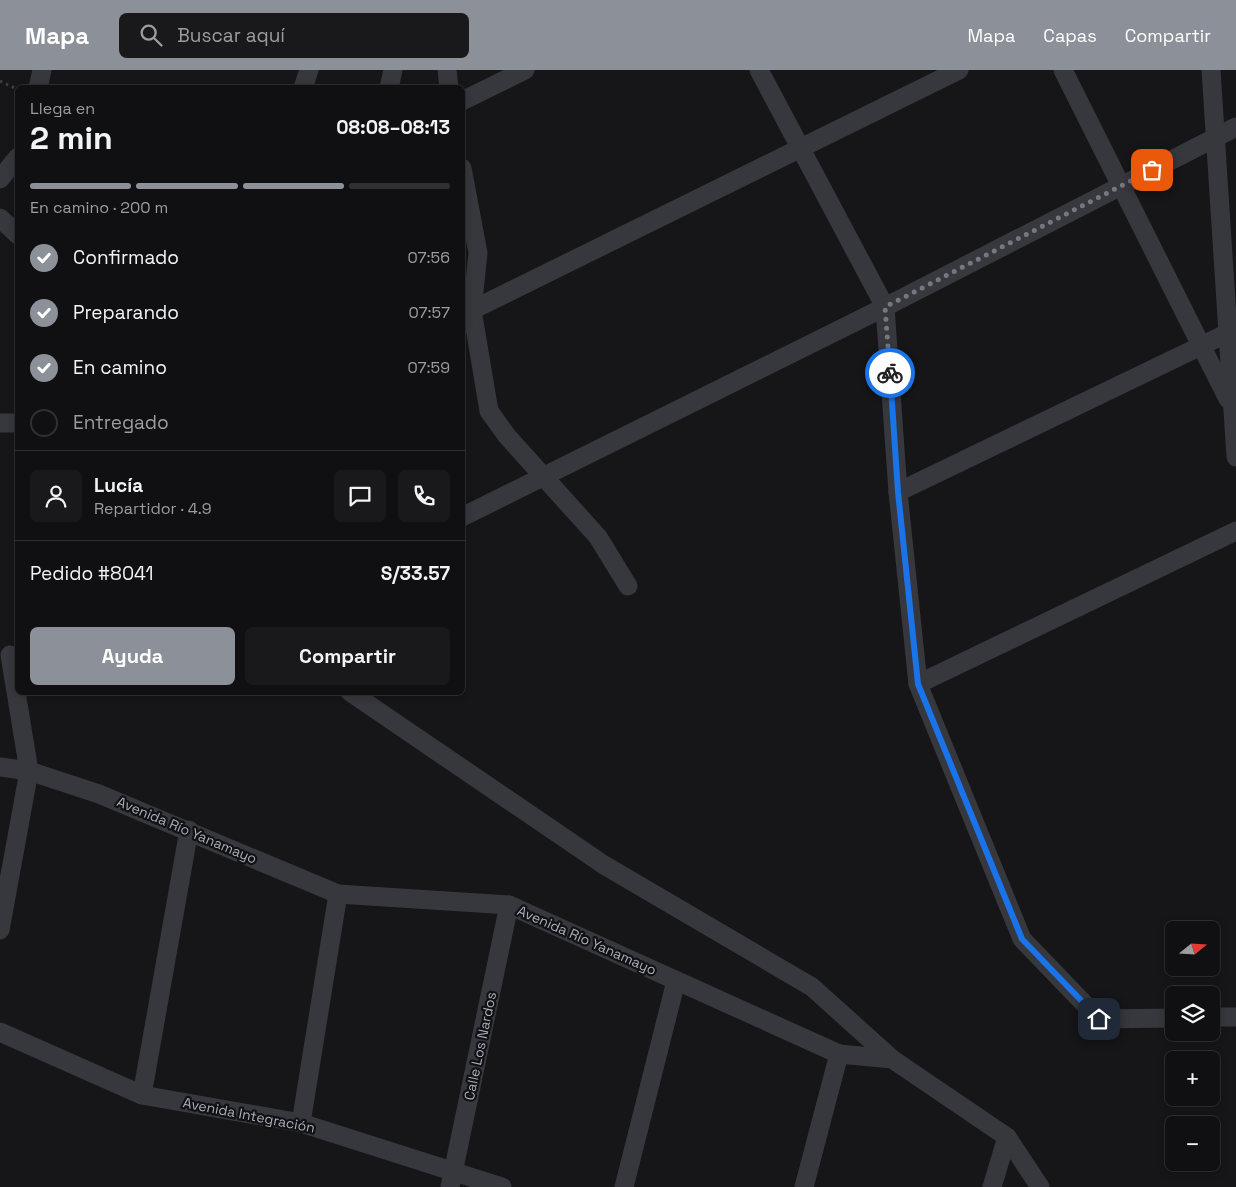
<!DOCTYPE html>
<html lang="es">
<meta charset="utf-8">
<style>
:root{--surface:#101012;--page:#19191b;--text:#f1f3f6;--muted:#9c9d9f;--line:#303032;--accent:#8c9099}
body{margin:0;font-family:"Space Grotesk",sans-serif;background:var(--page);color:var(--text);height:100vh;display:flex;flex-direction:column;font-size:19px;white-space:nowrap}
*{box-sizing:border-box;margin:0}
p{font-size:16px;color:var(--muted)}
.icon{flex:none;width:28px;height:28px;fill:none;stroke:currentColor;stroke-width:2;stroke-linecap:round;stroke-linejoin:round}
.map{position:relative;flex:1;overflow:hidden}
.sheet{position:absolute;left:15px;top:15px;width:450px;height:610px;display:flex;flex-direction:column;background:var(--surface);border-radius:8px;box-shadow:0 2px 8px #0003,0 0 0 1px var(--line)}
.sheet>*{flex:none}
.needle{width:32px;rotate:72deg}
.controls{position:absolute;left:1165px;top:851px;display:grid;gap:10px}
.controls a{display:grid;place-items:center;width:55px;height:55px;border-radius:8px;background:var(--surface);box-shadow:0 2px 8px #0003,0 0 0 1px var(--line);font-size:25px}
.pin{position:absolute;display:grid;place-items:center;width:42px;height:42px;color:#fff;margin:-21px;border-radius:10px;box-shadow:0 2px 8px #0006}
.courier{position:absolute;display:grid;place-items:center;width:50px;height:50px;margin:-25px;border:4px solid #1a73e8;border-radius:50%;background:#fff;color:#222;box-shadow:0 1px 6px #0007}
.headline em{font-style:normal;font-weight:800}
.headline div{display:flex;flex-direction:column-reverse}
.headline{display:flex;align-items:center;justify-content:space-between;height:85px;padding:0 15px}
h1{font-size:32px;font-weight:800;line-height:38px}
.bar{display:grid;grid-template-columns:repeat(4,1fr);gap:8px 5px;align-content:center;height:60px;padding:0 15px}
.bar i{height:6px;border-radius:4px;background:var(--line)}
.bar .current{background:var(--accent)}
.bar p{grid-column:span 4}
.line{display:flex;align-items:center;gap:12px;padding:0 15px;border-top:1px solid var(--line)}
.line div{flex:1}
.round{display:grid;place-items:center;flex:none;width:52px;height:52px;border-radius:8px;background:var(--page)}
ol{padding:0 15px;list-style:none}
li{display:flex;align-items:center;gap:15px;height:55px}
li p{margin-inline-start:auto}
li .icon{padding:5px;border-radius:50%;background:var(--accent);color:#fff;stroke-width:4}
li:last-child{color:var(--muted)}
li i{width:28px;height:28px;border:2px solid var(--line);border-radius:50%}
.primary-button{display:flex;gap:10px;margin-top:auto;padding:10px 15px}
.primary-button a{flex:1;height:58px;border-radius:8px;background:var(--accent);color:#fff;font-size:20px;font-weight:800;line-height:58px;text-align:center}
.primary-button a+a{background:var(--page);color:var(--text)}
header{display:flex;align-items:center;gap:30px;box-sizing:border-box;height:70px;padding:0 25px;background:var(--accent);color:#fff}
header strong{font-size:24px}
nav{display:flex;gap:28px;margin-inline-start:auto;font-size:18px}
.search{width:350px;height:45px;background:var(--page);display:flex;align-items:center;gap:12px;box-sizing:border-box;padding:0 18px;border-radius:8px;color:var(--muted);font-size:19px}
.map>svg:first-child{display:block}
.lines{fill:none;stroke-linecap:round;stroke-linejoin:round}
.path{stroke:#3d3f44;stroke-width:3;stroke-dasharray:2.5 4;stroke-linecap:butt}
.street{stroke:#37383d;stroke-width:19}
.done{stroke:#757880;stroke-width:5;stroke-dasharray:0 9}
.route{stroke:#1a73e8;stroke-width:6}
.labels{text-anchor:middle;stroke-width:4.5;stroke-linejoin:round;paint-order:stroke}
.street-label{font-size:14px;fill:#a8adb8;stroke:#111113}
</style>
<header>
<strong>Mapa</strong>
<div class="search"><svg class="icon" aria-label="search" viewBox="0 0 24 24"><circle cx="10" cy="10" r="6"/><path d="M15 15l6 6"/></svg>Buscar aquí</div>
<nav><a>Mapa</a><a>Capas</a><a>Compartir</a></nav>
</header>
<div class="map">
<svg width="1236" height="1117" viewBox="0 0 1236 1117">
<rect width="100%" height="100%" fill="#161618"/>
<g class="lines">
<path class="path" d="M0 11 17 19"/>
<g class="street">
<path d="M447 0 449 18"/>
<path d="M759 0 885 237 898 422 918 614 1022 869 1099 949 1174 948"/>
<path d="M1063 0 1228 329"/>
<path d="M1211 0 1236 387"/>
<path d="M38 18 42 0"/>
<path d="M303 18 309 0"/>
<path d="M389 18 393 0"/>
<path d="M462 31 525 0"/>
<path d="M462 98 478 183 472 240 489 341 507 366 598 467 628 516"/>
<path d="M0 109 18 87"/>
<path d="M0 148 18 165"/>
<path d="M462 245 959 0"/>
<path d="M0 353H18"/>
<path d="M898 422 1236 259"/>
<path d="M462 447 885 237 1236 57"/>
<path d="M918 614 1236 461"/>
<path d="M350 622 604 795 812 917 892 989"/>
<path d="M0 697 29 701 99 724 338 824 509 835 839 984 892 989 1007 1067 1040 1117"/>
<path d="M0 860 29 701 10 585"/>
<path d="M1211 947H1236"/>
<path d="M0 962 142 1025 301 1053 502 1117"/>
<path d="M142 1025 189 760"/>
<path d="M301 1053 338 824"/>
<path d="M450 1117 509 835"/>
<path d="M624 1117 676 911"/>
<path d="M804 1117 839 984"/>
<path d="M992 1117 1007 1067"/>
</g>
</g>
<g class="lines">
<path class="done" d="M890 303 885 237 1152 100"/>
<path class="route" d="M890 303 898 422 918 614 1022 869 1099 949"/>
</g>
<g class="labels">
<g class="street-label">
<text transform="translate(187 760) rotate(23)" y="5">Avenida Río Yanamayo</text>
<text transform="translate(587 870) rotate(24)" y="5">Avenida Río Yanamayo</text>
<text transform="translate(480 976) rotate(-78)" y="5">Calle Los Nardos</text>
<text transform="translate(249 1045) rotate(11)" y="5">Avenida Integración</text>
</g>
</g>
</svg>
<div class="controls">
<a><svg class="needle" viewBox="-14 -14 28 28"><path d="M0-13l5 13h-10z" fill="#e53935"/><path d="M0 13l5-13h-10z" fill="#9c9d9f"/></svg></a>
<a><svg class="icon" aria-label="layers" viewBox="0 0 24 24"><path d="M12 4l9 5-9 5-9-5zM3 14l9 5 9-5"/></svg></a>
<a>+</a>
<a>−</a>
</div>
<div class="pin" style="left:1152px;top:100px;background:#ea580c"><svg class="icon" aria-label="bag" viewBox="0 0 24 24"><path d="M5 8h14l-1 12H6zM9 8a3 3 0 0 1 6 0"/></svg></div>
<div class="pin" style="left:1099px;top:949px;background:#1f2937"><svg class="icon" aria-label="home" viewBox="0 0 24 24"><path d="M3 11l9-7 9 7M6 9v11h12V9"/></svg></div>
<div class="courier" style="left:890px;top:303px"><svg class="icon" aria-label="bike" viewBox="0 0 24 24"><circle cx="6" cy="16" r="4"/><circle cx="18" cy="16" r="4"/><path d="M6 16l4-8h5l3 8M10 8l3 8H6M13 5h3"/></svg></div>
<section class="sheet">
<div class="headline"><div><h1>2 min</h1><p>Llega en</p></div><em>08:08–08:13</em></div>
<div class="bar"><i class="current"></i><i class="current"></i><i class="current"></i><i></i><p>En camino · 200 m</p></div>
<ol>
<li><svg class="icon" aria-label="check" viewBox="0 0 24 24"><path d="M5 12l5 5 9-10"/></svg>Confirmado<p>07:56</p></li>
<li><svg class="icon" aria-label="check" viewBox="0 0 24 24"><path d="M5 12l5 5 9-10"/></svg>Preparando<p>07:57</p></li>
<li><svg class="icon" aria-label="check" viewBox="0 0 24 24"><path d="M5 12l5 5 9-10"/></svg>En camino<p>07:59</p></li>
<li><i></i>Entregado</li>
</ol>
<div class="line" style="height:90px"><a class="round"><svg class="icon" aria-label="person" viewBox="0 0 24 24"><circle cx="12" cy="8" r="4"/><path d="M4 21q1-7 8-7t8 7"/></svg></a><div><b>Lucía</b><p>Repartidor · 4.9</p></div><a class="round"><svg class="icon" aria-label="chat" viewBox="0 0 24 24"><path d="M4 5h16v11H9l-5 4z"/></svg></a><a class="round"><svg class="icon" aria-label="phone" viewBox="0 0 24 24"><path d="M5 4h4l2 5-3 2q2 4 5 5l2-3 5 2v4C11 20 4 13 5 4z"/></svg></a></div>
<div class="line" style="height:65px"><div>Pedido #8041</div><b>S/33.57</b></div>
<div class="primary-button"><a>Ayuda</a><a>Compartir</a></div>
</section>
</div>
